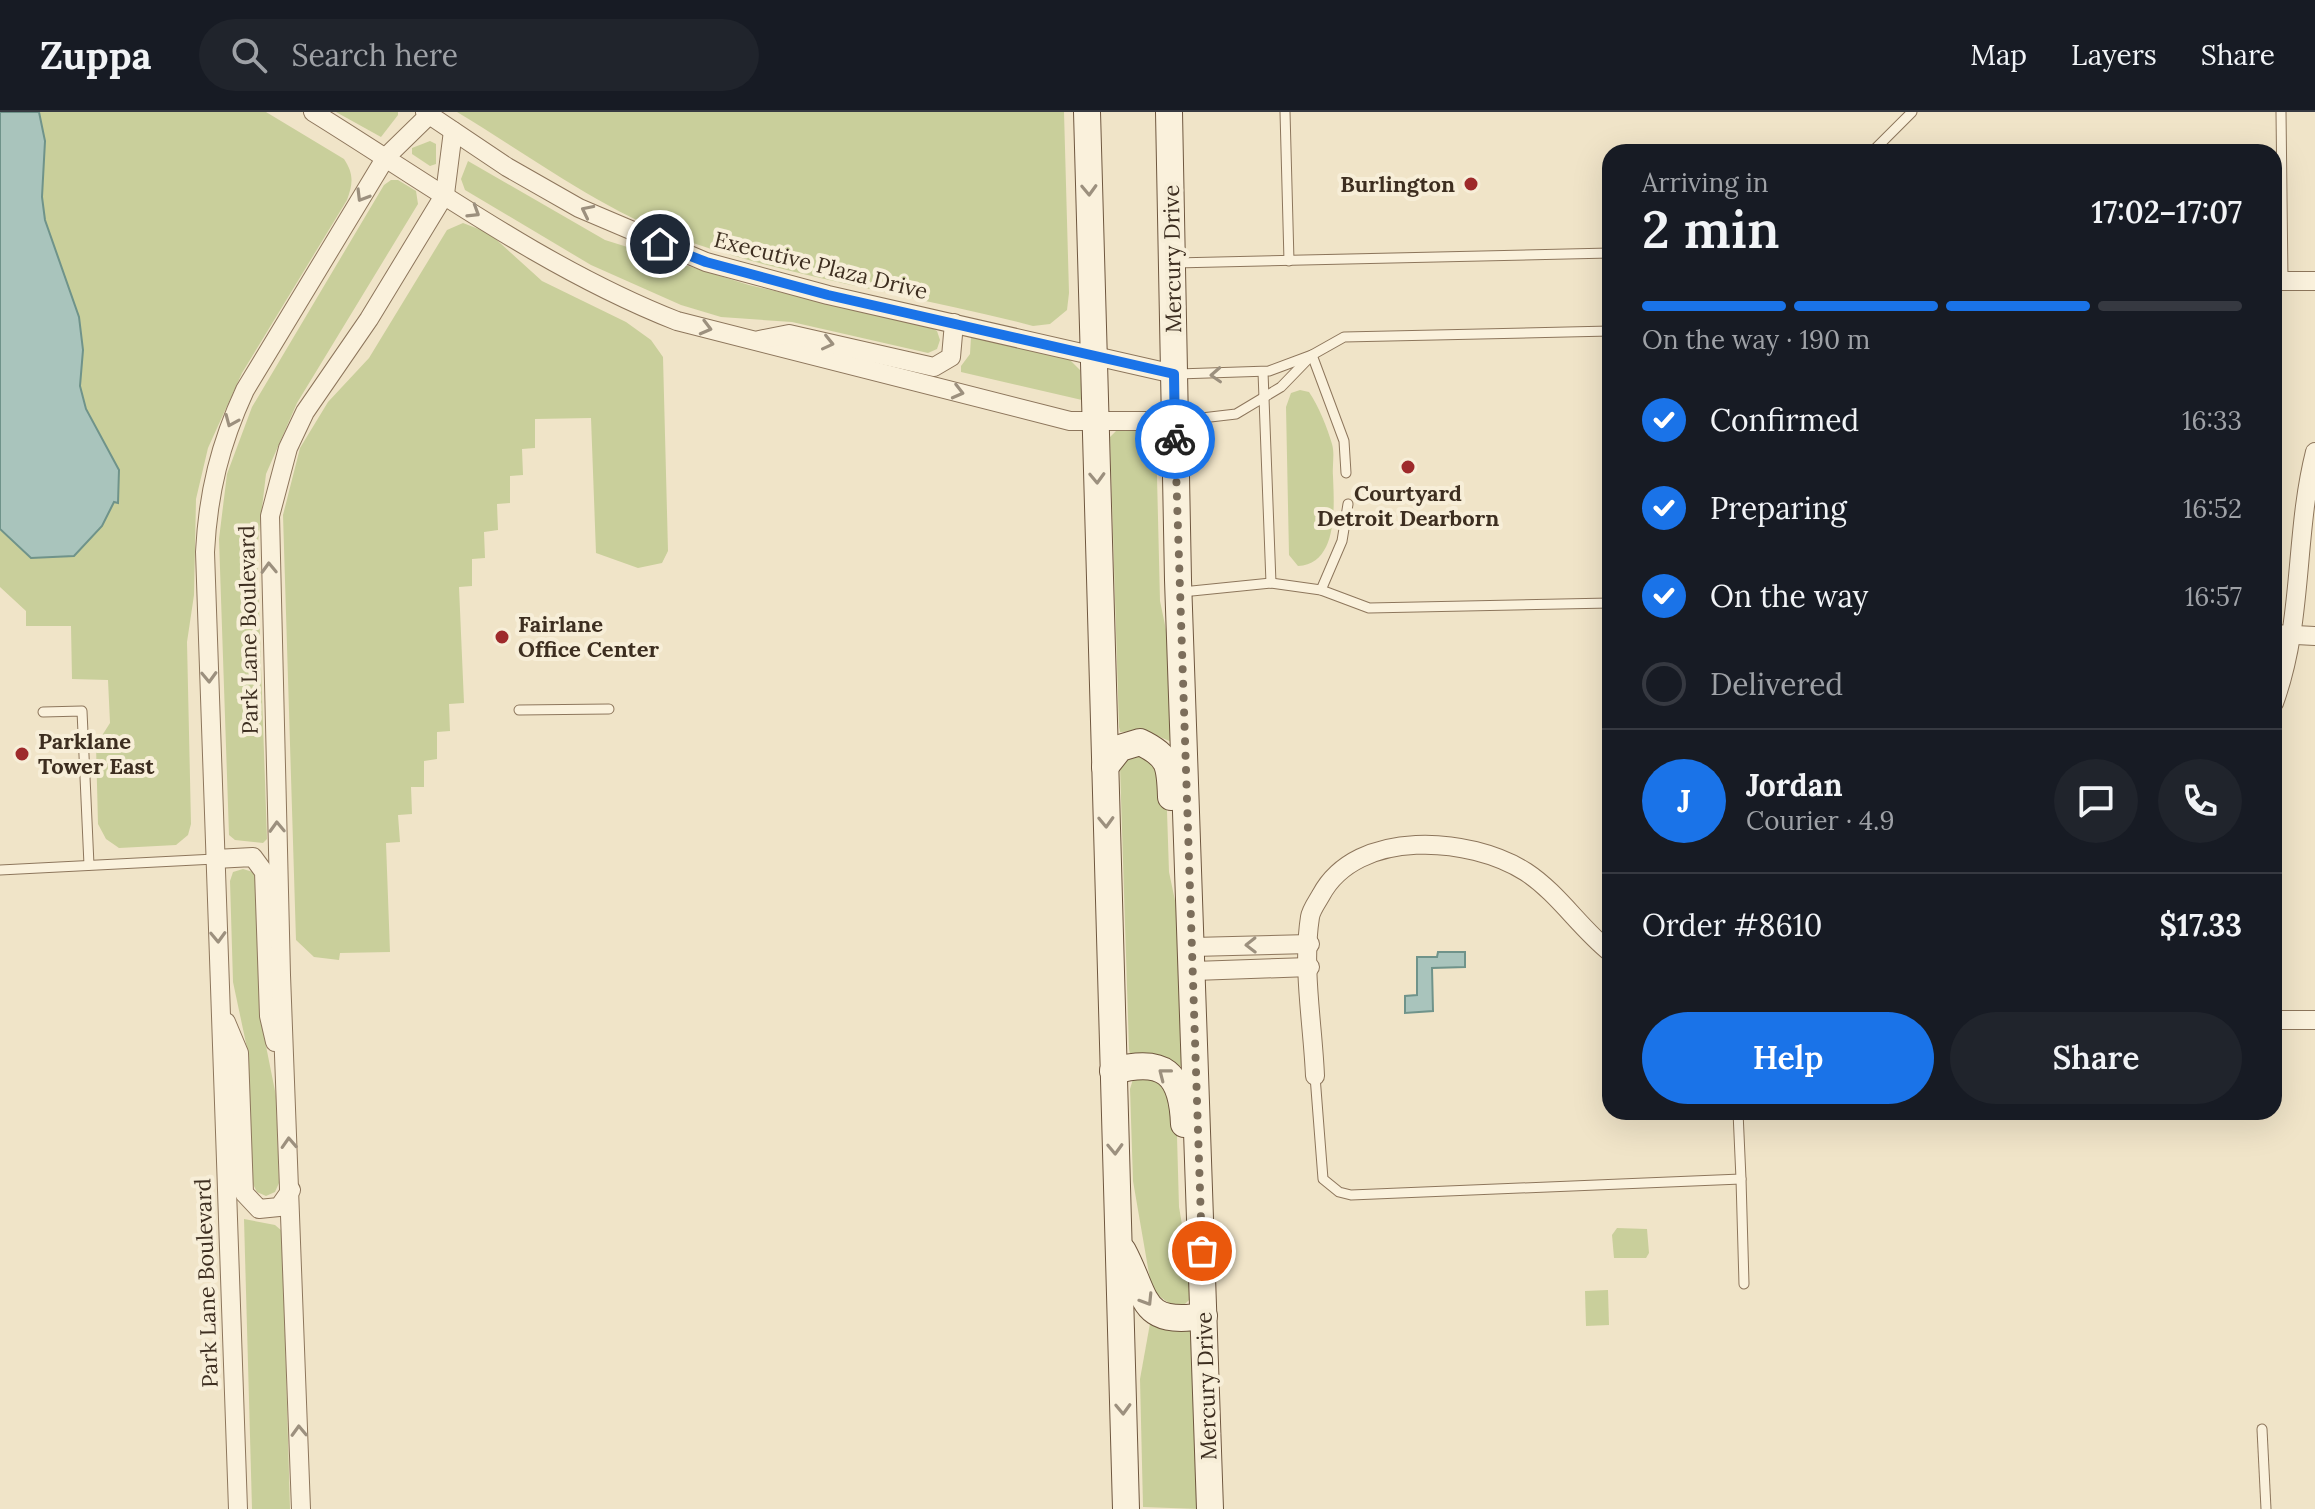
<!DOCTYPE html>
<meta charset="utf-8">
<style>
:root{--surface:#171b24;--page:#20242c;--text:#f1f3f6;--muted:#9ea1a6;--line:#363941;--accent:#1a73e8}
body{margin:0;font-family:Lora,serif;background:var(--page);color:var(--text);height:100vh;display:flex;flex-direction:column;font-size:30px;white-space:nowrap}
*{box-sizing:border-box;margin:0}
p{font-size:26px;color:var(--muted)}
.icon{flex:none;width:44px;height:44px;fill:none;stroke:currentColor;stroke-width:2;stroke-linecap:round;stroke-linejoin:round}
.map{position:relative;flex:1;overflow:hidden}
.sheet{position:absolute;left:1602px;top:32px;width:680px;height:976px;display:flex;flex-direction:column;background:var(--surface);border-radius:24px;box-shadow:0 8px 32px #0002}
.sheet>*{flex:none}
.pin{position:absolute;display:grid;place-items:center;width:68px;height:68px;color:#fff;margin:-34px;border:4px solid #fff;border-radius:50%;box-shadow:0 2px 8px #0007}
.courier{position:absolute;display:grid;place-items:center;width:80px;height:80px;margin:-40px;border:6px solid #1a73e8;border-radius:50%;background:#fff;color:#222;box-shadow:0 2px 10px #0007}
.summary em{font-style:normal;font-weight:600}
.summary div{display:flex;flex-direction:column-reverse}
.summary{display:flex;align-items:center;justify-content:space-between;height:136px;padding:0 40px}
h1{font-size:52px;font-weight:600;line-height:60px}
.bar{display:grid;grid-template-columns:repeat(4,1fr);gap:12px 8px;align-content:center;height:96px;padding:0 40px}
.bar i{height:10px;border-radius:6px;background:var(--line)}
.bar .active{background:var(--accent)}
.bar p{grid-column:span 4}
.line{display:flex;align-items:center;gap:20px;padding:0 40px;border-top:2px solid var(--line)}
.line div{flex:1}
.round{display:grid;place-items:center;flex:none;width:84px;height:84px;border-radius:42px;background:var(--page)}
ol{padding:0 40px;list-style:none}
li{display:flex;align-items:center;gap:24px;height:88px}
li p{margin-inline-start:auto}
li .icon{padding:8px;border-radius:50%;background:var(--accent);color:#fff;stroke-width:4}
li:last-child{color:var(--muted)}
li i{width:44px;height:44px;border:4px solid var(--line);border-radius:50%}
.action{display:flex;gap:16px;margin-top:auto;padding:16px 40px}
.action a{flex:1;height:92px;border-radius:48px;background:var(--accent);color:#fff;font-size:32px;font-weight:600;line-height:92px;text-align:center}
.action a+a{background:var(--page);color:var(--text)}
header{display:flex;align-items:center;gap:48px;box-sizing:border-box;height:112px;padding:0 40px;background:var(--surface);border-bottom:2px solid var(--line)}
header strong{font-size:38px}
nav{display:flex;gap:44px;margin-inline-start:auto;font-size:28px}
.search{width:560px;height:72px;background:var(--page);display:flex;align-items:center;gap:20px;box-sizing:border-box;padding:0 28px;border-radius:44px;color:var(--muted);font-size:30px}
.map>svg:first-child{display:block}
.green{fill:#c9cf9b}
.water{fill:#a9c4bc;stroke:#6f938a;stroke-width:2}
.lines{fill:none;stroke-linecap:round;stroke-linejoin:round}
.lane-casing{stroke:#8d765c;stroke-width:11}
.street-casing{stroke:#8d765c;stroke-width:20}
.secondary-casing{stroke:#6f573f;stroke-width:28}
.lane{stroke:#faf1dc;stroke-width:9}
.street{stroke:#faf1dc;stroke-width:18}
.secondary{stroke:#faf1dc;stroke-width:26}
.oneway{stroke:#9c907e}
.done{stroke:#7c6e5b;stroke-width:8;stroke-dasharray:0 14.4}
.route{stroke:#1a73e8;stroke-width:10}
.poi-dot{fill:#9e2a2b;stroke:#f7eed8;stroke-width:3}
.labels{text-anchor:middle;stroke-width:8;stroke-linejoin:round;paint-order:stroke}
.poi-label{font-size:22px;font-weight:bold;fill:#3d2e20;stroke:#f7eed8;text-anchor:start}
.street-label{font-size:22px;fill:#3d2e20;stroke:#f7eed8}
</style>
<header>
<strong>Zuppa</strong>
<div class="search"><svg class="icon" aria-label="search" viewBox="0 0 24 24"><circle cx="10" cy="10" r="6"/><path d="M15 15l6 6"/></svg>Search here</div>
<nav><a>Map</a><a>Layers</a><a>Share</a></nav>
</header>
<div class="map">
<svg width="2315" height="1397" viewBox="0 0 2315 1397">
<rect width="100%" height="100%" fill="#f0e4c8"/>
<g class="green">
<path d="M0 0H266L344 47C354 62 353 72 347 88L242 261 208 336 196 387 194 483 187 530 191 712 188 723 176 733 119 736 106 727 98 712 96 633 110 611 108 568 72 567 71 514H26V499L0 475Z"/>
<path d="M336 0H398V3L381 25Z"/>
<path d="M457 0H1064L1069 181 1067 198 1050 212 1033 214C920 184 801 168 690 130 607 102 532 45 457 0Z"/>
<path d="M430 29 436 32V52L430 54 412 42V36Z"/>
<path d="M468 49 605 128 749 173 929 214 937 219 940 228 937 237 928 241 792 210 721 205 681 193 591 153 465 78 461 67Z"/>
<path d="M391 68H398L416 79 418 92 297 291 266 362 257 438 267 727 263 731 235 728 229 723 219 427 227 362 252 295 384 73Z"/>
<path d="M463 111 489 121 542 169 626 210 651 228 663 245 668 439 662 451 638 456 596 441 591 306 535 307V336L522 337 523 363 510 364V391L497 392 498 418 484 420 485 446 472 447V474L459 475 464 591 449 592 450 619 437 620V647L424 649V675H411L412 702 398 703 400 730 386 731 390 840 340 841 339 848 314 845 296 828 283 403 300 336 328 290 369 246 447 118Z"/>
<path d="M971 225 1069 247 1080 258 1082 288 961 260V254L970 242Z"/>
<path d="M1300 278 1309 280C1319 295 1327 315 1332 332 1335 342 1332 353 1333 364 1334 392 1339 452 1298 454L1289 443 1286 295 1291 281Z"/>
<path d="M1150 318 1156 323 1160 489 1175 561 1174 631 1146 619 1120 620 1119 615 1110 325 1116 319Z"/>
<path d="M1143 639 1166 669 1169 760 1182 822 1184 956 1157 943 1130 942 1129 937 1120 655 1124 646Z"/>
<path d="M243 757 253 760 257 768 260 904 276 984 279 1071 275 1080 266 1084 257 1080 253 1072 247 936 233 870 230 769 233 760Z"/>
<path d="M1152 959 1176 989 1179 1095 1194 1183 1184 1193 1173 1194 1152 1179 1133 1069 1130 977 1133 967Z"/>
<path d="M244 1107 275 1113 282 1119 290 1397H252Z"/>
<path d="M1617 1116 1647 1117 1649 1141 1646 1146H1614L1612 1123Z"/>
<path d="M1608 1178 1609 1213 1586 1214 1585 1179Z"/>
<path d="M1151 1206 1192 1211 1199 1397 1143 1395 1140 1267Z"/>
</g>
<g class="water">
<path d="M0 0H39L45 29 42 85 45 108 79 205 83 238 80 274 86 297 119 358 118 391 114 390 102 414 74 444 31 446 0 417Z"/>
<path d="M1438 840H1465V855L1432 856 1433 899 1405 901V884L1417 883V845H1437Z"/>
</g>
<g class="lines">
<defs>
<g id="lane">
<path d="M1285 0 1289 149"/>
<path d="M2281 0 2283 168"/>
<path d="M1872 40 1912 0"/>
<path d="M1175 151 1610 141"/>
<path d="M1263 260 1271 471"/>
<path d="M1178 262 1269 259 1312 243 1344 329 1346 361"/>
<path d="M1176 309 1236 302 1281 275 1312 243 1344 225 1610 219"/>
<path d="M1321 478 1342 429 1348 392"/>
<path d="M1182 480 1271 471 1321 478 1369 496 1610 491"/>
<path d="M519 598 609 597"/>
<path d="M43 600 82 599 89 753"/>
<path d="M0 758 215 747"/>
<path d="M1315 964 1323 1067 1339 1080 1351 1083 1741 1067 1738 1000"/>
<path d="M1741 1067 1744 1172"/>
<path d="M2262 1317 2266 1397"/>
</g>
<g id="street">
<path d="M313 0C431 73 547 158 677 209L1070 309H1175"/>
<path d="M425 0 507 55 579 96 706 150 828 183 1174 262"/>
<path d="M2274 169H2315"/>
<path d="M759 228 789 222 934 255 951 245 954 211"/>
<path d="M2274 522 2315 524"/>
<path d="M2274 591C2304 509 2294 423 2315 340"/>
<path d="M215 747 253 745 264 760 269 904 275 930"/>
<path d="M1193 835 1310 832"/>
<path d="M1194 859 1310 855"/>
<path d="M2274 908H2315"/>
<path d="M226 910 239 941 244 1081 259 1097 279 1095 291 1078"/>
<path d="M1315 964C1313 914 1302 856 1310 805 1311 798 1317 790 1321 783 1357 716 1470 724 1526 760 1558 781 1580 816 1610 840"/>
<path d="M238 1397 205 440C208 381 220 332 245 278L386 45 429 3"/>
<path d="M301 1397 281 863 270 404 288 336 305 300 369 207 445 82 453 19"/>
</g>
<g id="secondary">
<path d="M1087 0 1126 1397"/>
<path d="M1169 0 1178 468 1210 1397"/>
<path d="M1105 655 1120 636 1140 630C1170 644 1170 654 1171 685"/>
<path d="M1113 959C1164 945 1182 961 1184 1012"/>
<path d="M1123 1139C1148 1186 1139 1214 1204 1204"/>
</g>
</defs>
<use href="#lane" class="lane-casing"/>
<use href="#street" class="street-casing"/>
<use href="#secondary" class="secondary-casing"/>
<use href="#lane" class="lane"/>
<use href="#street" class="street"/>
<use href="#secondary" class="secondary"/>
</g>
<defs><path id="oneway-chevron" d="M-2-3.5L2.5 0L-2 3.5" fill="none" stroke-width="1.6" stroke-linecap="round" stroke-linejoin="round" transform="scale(2)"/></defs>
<g class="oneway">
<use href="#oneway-chevron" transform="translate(1089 78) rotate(88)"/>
<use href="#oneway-chevron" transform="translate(362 84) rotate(121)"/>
<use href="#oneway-chevron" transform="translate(587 99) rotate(-154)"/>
<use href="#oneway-chevron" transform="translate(474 100) rotate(32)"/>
<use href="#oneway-chevron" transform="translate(706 216) rotate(15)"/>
<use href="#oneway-chevron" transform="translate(828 231) rotate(13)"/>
<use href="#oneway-chevron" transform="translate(1216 263) rotate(177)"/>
<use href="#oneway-chevron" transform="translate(958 280) rotate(14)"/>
<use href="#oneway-chevron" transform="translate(231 309) rotate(113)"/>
<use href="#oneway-chevron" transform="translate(1097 366) rotate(88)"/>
<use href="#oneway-chevron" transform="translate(269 456) rotate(-92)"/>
<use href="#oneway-chevron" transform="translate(209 565) rotate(88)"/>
<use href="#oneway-chevron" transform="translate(1106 710) rotate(88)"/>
<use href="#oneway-chevron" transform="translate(277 715) rotate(-92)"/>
<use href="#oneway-chevron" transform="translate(218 825) rotate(88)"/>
<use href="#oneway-chevron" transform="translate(1251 833) rotate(179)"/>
<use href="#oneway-chevron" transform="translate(1164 962) rotate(-142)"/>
<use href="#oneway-chevron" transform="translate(289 1031) rotate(-93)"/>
<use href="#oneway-chevron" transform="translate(1115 1037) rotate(88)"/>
<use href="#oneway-chevron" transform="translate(1147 1188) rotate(58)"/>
<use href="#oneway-chevron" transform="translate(1123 1297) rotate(88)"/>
<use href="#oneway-chevron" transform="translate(299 1319) rotate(-92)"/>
</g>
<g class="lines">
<path class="done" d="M1175 327 1202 1139"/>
<path class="route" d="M660 132 706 150 828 183 1174 262 1175 327"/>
</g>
<g class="poi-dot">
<circle cx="1471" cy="72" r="8"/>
<circle cx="1408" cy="355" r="8"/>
<circle cx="502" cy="525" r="8"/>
<circle cx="22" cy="642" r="8"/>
</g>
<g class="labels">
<g class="poi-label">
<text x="1455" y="80" text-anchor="end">Burlington</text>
<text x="1408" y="389" text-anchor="middle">Courtyard<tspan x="1408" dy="25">Detroit Dearborn</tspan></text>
<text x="518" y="520">Fairlane<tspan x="518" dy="25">Office Center</tspan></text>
<text x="38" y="637">Parklane<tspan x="38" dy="25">Tower East</tspan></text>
</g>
<g class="street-label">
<text transform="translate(1172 147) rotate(-91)" y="8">Mercury Drive</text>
<text transform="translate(821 153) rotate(14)" y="8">Executive Plaza Drive</text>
<text transform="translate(248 518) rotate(-91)" y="8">Park Lane Boulevard</text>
<text transform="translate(206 1171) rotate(-92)" y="8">Park Lane Boulevard</text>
<text transform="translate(1206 1274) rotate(-92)" y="8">Mercury Drive</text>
</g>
</g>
</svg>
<div class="pin" style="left:1202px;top:1139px;background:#ea580c"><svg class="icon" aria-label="bag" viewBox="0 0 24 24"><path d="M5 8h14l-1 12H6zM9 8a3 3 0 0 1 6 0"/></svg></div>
<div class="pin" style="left:660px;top:132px;background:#1f2937"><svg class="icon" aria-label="home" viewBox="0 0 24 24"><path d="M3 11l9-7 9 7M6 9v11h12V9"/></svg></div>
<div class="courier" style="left:1175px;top:327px"><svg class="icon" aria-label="bike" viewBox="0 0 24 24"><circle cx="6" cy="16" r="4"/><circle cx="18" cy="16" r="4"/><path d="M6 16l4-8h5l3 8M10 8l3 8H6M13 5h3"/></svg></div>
<section class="sheet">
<div class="summary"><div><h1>2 min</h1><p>Arriving in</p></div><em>17:02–17:07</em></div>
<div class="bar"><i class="active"></i><i class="active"></i><i class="active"></i><i></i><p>On the way · 190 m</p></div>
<ol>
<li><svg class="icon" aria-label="check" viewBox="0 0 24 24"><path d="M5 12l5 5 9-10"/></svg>Confirmed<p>16:33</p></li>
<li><svg class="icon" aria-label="check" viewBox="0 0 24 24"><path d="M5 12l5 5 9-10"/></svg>Preparing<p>16:52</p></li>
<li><svg class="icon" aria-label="check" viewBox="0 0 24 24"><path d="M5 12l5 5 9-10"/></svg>On the way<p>16:57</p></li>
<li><i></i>Delivered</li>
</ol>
<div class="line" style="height:144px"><b class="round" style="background:var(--accent);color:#fff">J</b><div><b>Jordan</b><p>Courier · 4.9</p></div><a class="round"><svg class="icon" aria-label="chat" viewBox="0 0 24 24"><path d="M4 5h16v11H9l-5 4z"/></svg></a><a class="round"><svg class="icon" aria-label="phone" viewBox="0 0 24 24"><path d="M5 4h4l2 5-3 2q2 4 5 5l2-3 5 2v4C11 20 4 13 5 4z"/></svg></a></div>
<div class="line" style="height:104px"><div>Order #8610</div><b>$17.33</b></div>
<div class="action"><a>Help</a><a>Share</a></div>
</section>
</div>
